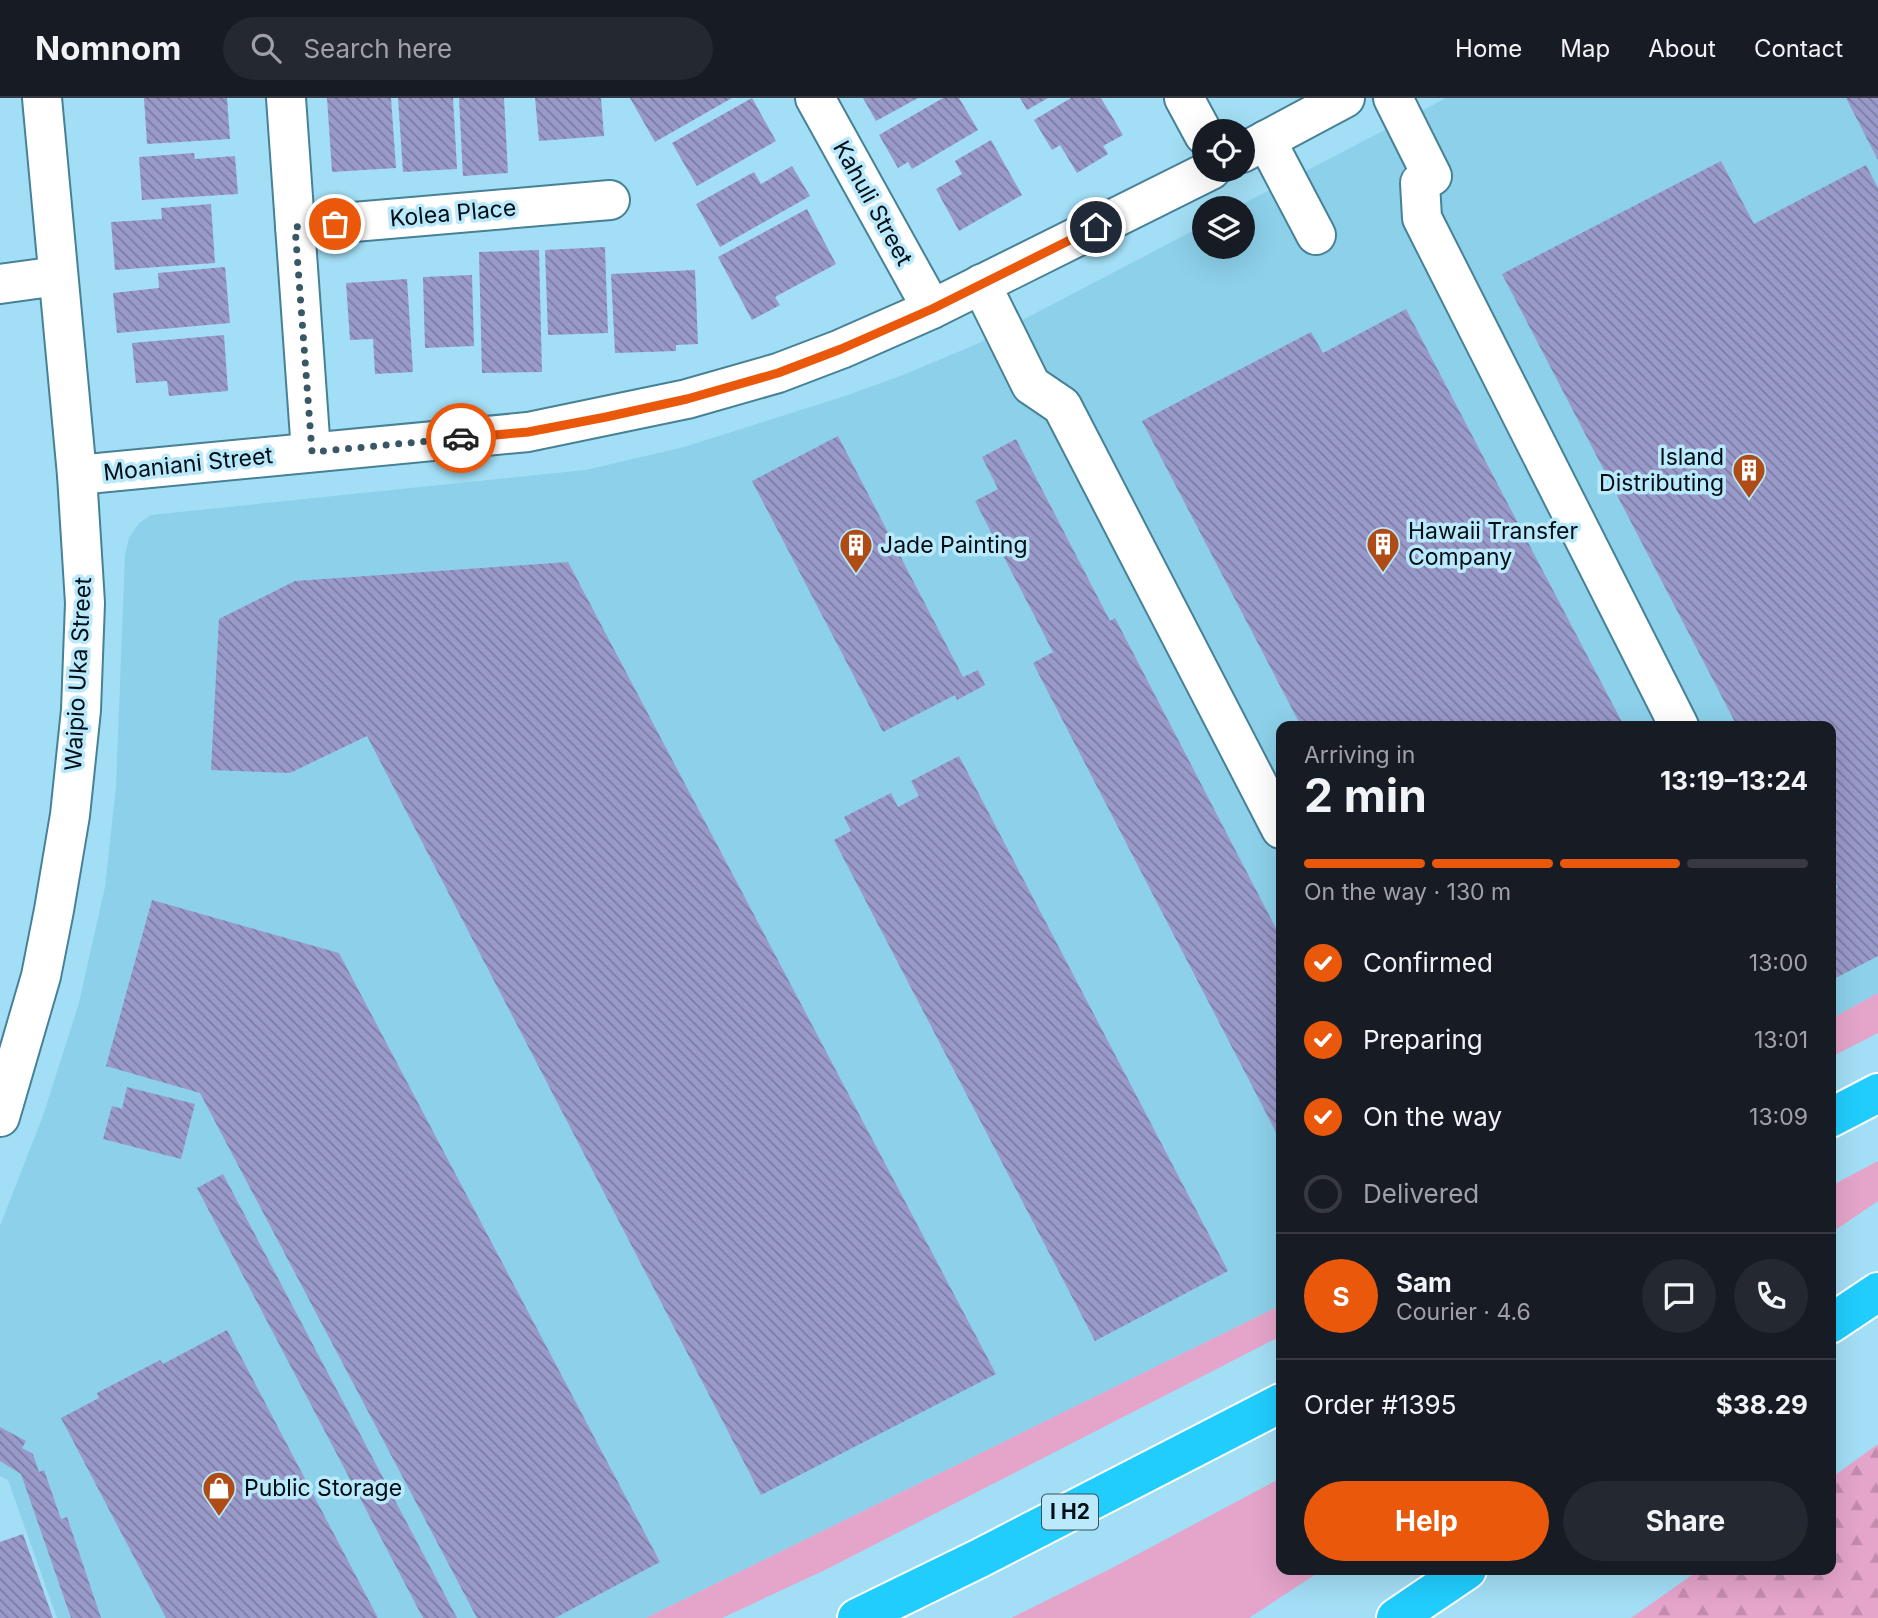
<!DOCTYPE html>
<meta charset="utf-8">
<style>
:root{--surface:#171b24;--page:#242831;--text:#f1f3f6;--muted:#9ea1a6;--line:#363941;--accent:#ea580c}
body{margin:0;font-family:Inter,sans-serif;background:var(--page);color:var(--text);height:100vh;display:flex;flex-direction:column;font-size:26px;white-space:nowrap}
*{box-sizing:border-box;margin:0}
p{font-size:23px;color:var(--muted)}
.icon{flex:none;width:38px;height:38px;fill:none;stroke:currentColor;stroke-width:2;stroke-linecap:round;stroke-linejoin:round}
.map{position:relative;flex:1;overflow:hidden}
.sheet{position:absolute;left:1276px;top:623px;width:560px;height:854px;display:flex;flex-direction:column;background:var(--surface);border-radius:14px;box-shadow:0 7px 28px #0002}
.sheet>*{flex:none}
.tools{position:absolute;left:1192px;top:21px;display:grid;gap:14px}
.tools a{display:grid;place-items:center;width:63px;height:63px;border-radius:50%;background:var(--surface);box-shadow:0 7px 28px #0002;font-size:35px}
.pin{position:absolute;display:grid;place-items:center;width:60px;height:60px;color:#fff;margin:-30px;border:4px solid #fff;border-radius:50%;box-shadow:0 2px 7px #0007}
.courier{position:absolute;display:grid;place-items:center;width:70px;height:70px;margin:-35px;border:5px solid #ea580c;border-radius:50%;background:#fff;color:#222;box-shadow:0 2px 9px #0007}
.headline em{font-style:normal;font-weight:700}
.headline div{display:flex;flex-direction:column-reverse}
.headline{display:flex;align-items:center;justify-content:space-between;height:119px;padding:0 28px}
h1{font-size:46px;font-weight:700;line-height:52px}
.bar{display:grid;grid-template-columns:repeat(4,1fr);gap:10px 7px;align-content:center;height:84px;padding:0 28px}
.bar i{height:9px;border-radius:5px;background:var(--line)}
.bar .selected{background:var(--accent)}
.bar p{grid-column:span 4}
.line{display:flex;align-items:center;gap:18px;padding:0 28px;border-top:2px solid var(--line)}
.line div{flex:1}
.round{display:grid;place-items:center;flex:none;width:74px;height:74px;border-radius:37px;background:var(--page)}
ol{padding:0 28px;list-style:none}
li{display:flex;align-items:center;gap:21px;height:77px}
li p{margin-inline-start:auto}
li .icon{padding:7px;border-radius:50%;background:var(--accent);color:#fff;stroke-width:4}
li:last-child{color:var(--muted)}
li i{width:38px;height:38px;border:4px solid var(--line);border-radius:50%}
.primary-button{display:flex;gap:14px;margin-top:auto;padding:14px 28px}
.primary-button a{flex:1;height:80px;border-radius:42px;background:var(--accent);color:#fff;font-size:28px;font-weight:700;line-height:80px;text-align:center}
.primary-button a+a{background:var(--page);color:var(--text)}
header{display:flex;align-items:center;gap:42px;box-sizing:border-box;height:98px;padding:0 35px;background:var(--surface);border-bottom:2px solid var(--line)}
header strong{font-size:33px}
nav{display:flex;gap:38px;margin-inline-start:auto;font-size:24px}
.search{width:490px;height:63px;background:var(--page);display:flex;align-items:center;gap:18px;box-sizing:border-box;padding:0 24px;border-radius:38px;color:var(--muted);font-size:26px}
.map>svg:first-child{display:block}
.built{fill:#8cd0e9}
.green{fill:#e5a4ca}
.forest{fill:url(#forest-firs)}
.building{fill:url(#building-back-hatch)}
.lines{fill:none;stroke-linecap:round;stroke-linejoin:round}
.minor-casing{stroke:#478196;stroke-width:42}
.highway-casing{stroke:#fff;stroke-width:42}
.minor{stroke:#fff;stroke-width:38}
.highway{stroke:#21cdfd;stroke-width:38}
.done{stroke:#395764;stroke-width:7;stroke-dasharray:0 12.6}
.route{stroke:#ea580c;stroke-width:9}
.labels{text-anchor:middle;stroke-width:7;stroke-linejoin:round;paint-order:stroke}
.shield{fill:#bae9fb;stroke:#38505b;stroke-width:2}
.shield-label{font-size:21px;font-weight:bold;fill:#000e16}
.street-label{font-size:23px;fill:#000e16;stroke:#bae9fb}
.poi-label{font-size:23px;fill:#000e16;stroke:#bae9fb;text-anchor:start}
</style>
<header>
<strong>Nomnom</strong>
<div class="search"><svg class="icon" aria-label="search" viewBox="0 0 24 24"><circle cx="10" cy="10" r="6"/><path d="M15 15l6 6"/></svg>Search here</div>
<nav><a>Home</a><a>Map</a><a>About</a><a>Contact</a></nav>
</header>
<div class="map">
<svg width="1878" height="1520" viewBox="0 0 1878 1520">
<defs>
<pattern id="forest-firs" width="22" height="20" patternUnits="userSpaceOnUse" patternTransform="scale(1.75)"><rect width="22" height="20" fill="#e5a4ca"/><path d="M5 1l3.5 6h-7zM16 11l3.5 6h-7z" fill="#c38cad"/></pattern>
<pattern id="building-back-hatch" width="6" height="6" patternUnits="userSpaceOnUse" patternTransform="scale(1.75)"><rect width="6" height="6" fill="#9a9aca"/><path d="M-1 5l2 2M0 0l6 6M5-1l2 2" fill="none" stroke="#7b7ca3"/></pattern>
</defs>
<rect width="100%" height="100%" fill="#a2def5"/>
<path class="built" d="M1446 0H1878V895L1831 921 1830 628H1281V1207L646 1520H57L8 1382 0 1378V1128L44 1015 79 905 105 789 116 689 125 458 129 440 139 425 151 417 586 372 684 349 845 298 903 277 977 246 1204 127V149H1242V110H1235Z"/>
<g class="green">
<path d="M1878 895V935L1831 959V921Z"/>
<path d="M1878 1063V1103L1831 1135V1088Z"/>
<path d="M1281 1207V1238L827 1471 722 1520H646Z"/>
<path d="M1281 1380V1472H1322L1249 1520H1011L1110 1471Z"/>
</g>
<path class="forest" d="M1878 1346V1520H1631L1699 1472H1830L1831 1380Z"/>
<g class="building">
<path d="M144 0H227L230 41 147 46Z"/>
<path d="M327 0H391L396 70 332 74Z"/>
<path d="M398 0H453L457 71 403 74Z"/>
<path d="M459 0H504L508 75 463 78Z"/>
<path d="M535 0H601L604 38 539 43Z"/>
<path d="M630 0H732L655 44Z"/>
<path d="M752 0 776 43 697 88 672 45Z"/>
<path d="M863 0H918L876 23Z"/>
<path d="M943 0H959L978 32 912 71 908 64 898 70 879 37Z"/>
<path d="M1020 0H1048L1027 12Z"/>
<path d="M1071 0H1101L1123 37 1103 48 1108 56 1077 75 1060 47 1052 52 1034 22Z"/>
<path d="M1846 0H1878V62Z"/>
<path d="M991 42 1022 97 959 133 936 91 962 76 955 63Z"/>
<path d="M194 55 195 61 235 58 238 96 142 102 139 59Z"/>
<path d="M1721 63 1754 126 1866 67 1878 90V858L1830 883V793L1838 789 1830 775V628H1737L1502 176Z"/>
<path d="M792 68 810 98 720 149 696 106 754 74 761 86Z"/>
<path d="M211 106 215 165 115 172 111 124 162 121 161 110Z"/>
<path d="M807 111 836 166 775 199 780 207 752 222 718 159Z"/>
<path d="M605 149 608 235 548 237 545 152Z"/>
<path d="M539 152 542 274 482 275 479 154Z"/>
<path d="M225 169 230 225 117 235 113 195 159 190 158 175Z"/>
<path d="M695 172 698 246 676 247V253L615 255 611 176Z"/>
<path d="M472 177 474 248 425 250 423 179Z"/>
<path d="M407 181 413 274 375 276 373 241 350 242 346 185Z"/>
<path d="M1406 211 1624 628H1301L1142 323 1311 234 1323 255Z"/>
<path d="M224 237 228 293 169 298 167 283 136 285 132 245Z"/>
<path d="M838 338 963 579 978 572 985 587 957 602 955 597 883 634 752 383Z"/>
<path d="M1016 341 1110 523 1115 520 1281 840V1044L1033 565 1053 554 975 403 998 391 982 359Z"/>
<path d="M568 464 996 1276 761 1397 367 638 290 675 211 672 219 521 295 483Z"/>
<path d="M959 658 1228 1173 1095 1243 834 742 851 733 844 719 891 695 898 709 919 698 911 683Z"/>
<path d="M152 802 339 855 660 1464 555 1520H477L200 995 106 968Z"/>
<path d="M127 989 195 1006 181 1061 103 1041 112 1008 122 1011Z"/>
<path d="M223 1076 457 1520H423L197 1090Z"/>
<path d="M227 1232 378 1520H166L61 1320 99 1300 97 1295 160 1262 163 1266Z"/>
<path d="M0 1329 26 1343 22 1350 33 1356 39 1374 44 1372 61 1421 67 1419 101 1520H71L21 1376 0 1363Z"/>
<path d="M23 1436 53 1520H0V1444Z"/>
</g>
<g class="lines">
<defs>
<g id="minor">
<path d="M286 0 311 354"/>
<path d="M815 0 932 211"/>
<path d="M1184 0 1204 37"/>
<path d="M1393 0 1432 78 1420 85 1422 120 1679 628"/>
<path d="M1266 42 1316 137"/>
<path d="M1242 55 1345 0"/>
<path d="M295 129 610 102"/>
<path d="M0 186 58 178"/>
<path d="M981 186 1031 287 1062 308 1281 731"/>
<path d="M77 377 528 334 687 301 778 275 841 251 932 211 1211 72"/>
<path d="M0 1019 41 878 54 812 70 717 81 612 85 505 77 377 42 0"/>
</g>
<g id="highway">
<path d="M1830 1020 1878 995"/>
<path d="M1830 1226 1878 1194"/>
<path d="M857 1520 980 1460 1281 1305"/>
<path d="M1396 1520 1467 1472"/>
</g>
</defs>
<use href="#minor" class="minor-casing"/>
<use href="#highway" class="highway-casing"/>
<use href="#minor" class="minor"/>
<use href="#highway" class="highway"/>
</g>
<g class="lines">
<path class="done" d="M335 126 295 129 312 354 461 340"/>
<path class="route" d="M461 340 528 334 606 319 687 301 778 275 841 251 932 211 1096 129"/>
</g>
<defs>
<symbol id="building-pin" viewBox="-11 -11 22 30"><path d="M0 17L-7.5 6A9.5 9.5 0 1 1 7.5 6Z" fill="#af4b17" stroke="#bae9fb"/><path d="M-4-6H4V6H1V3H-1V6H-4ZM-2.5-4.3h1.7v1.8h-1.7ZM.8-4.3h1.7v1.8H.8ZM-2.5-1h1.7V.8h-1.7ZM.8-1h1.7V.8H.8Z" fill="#fff"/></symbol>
<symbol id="shop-pin" viewBox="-11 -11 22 30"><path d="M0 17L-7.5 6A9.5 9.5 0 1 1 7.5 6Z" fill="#af4b17" stroke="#bae9fb"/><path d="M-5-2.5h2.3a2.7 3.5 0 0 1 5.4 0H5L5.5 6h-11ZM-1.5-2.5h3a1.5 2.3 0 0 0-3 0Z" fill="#fff"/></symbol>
</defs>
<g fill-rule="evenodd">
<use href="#building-pin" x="1730" y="353" width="38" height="52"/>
<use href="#building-pin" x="1364" y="427" width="38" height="52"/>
<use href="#building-pin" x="837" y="428" width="38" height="52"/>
<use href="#shop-pin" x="200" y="1371" width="38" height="52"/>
</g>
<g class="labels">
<rect class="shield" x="1042" y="1396.5" width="56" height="35" rx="5"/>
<g class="shield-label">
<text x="1070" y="1421">I H2</text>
</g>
<g class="street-label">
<text transform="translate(873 105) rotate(61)" y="8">Kahuli Street</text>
<text transform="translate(453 115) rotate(-5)" y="8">Kolea Place</text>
<text transform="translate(188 366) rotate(-6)" y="8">Moaniani Street</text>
<text transform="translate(78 576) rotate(-87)" y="8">Waipio Uka Street</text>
</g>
<g class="poi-label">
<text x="1724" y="367" text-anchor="end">Island<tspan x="1724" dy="26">Distributing</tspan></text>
<text x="1408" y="441">Hawaii Transfer<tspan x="1408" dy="26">Company</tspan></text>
<text x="880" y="455">Jade Painting</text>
<text x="244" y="1398">Public Storage</text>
</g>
</g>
</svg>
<div class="tools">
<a><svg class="icon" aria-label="locate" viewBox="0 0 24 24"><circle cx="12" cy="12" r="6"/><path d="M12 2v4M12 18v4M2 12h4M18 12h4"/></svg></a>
<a><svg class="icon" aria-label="layers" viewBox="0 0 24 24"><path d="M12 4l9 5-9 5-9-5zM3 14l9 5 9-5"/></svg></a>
</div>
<div class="pin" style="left:335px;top:126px;background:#ea580c"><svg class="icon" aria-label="bag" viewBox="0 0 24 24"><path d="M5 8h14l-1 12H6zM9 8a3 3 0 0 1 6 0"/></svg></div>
<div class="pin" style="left:1096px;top:129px;background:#1f2937"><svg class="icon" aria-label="home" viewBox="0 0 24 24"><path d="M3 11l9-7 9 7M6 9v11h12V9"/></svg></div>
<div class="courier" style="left:461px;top:340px"><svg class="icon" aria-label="car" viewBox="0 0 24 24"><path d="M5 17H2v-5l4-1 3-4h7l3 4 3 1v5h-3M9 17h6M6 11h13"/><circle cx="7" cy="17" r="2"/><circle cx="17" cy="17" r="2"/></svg></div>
<section class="sheet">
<div class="headline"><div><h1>2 min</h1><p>Arriving in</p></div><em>13:19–13:24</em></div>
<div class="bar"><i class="selected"></i><i class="selected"></i><i class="selected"></i><i></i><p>On the way · 130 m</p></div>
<ol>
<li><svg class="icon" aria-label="check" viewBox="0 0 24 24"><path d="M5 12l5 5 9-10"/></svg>Confirmed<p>13:00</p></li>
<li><svg class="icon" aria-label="check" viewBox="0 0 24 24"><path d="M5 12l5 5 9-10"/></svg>Preparing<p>13:01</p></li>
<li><svg class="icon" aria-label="check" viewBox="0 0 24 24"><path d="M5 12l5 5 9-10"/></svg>On the way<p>13:09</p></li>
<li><i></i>Delivered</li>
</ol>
<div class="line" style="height:126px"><b class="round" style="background:var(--accent);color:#fff">S</b><div><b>Sam</b><p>Courier · 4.6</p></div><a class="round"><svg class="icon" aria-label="chat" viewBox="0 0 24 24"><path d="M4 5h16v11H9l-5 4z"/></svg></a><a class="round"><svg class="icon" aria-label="phone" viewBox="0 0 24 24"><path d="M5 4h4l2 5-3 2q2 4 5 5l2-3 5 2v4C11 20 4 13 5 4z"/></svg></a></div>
<div class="line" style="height:91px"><div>Order #1395</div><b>$38.29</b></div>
<div class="primary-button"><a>Help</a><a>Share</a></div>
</section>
</div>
